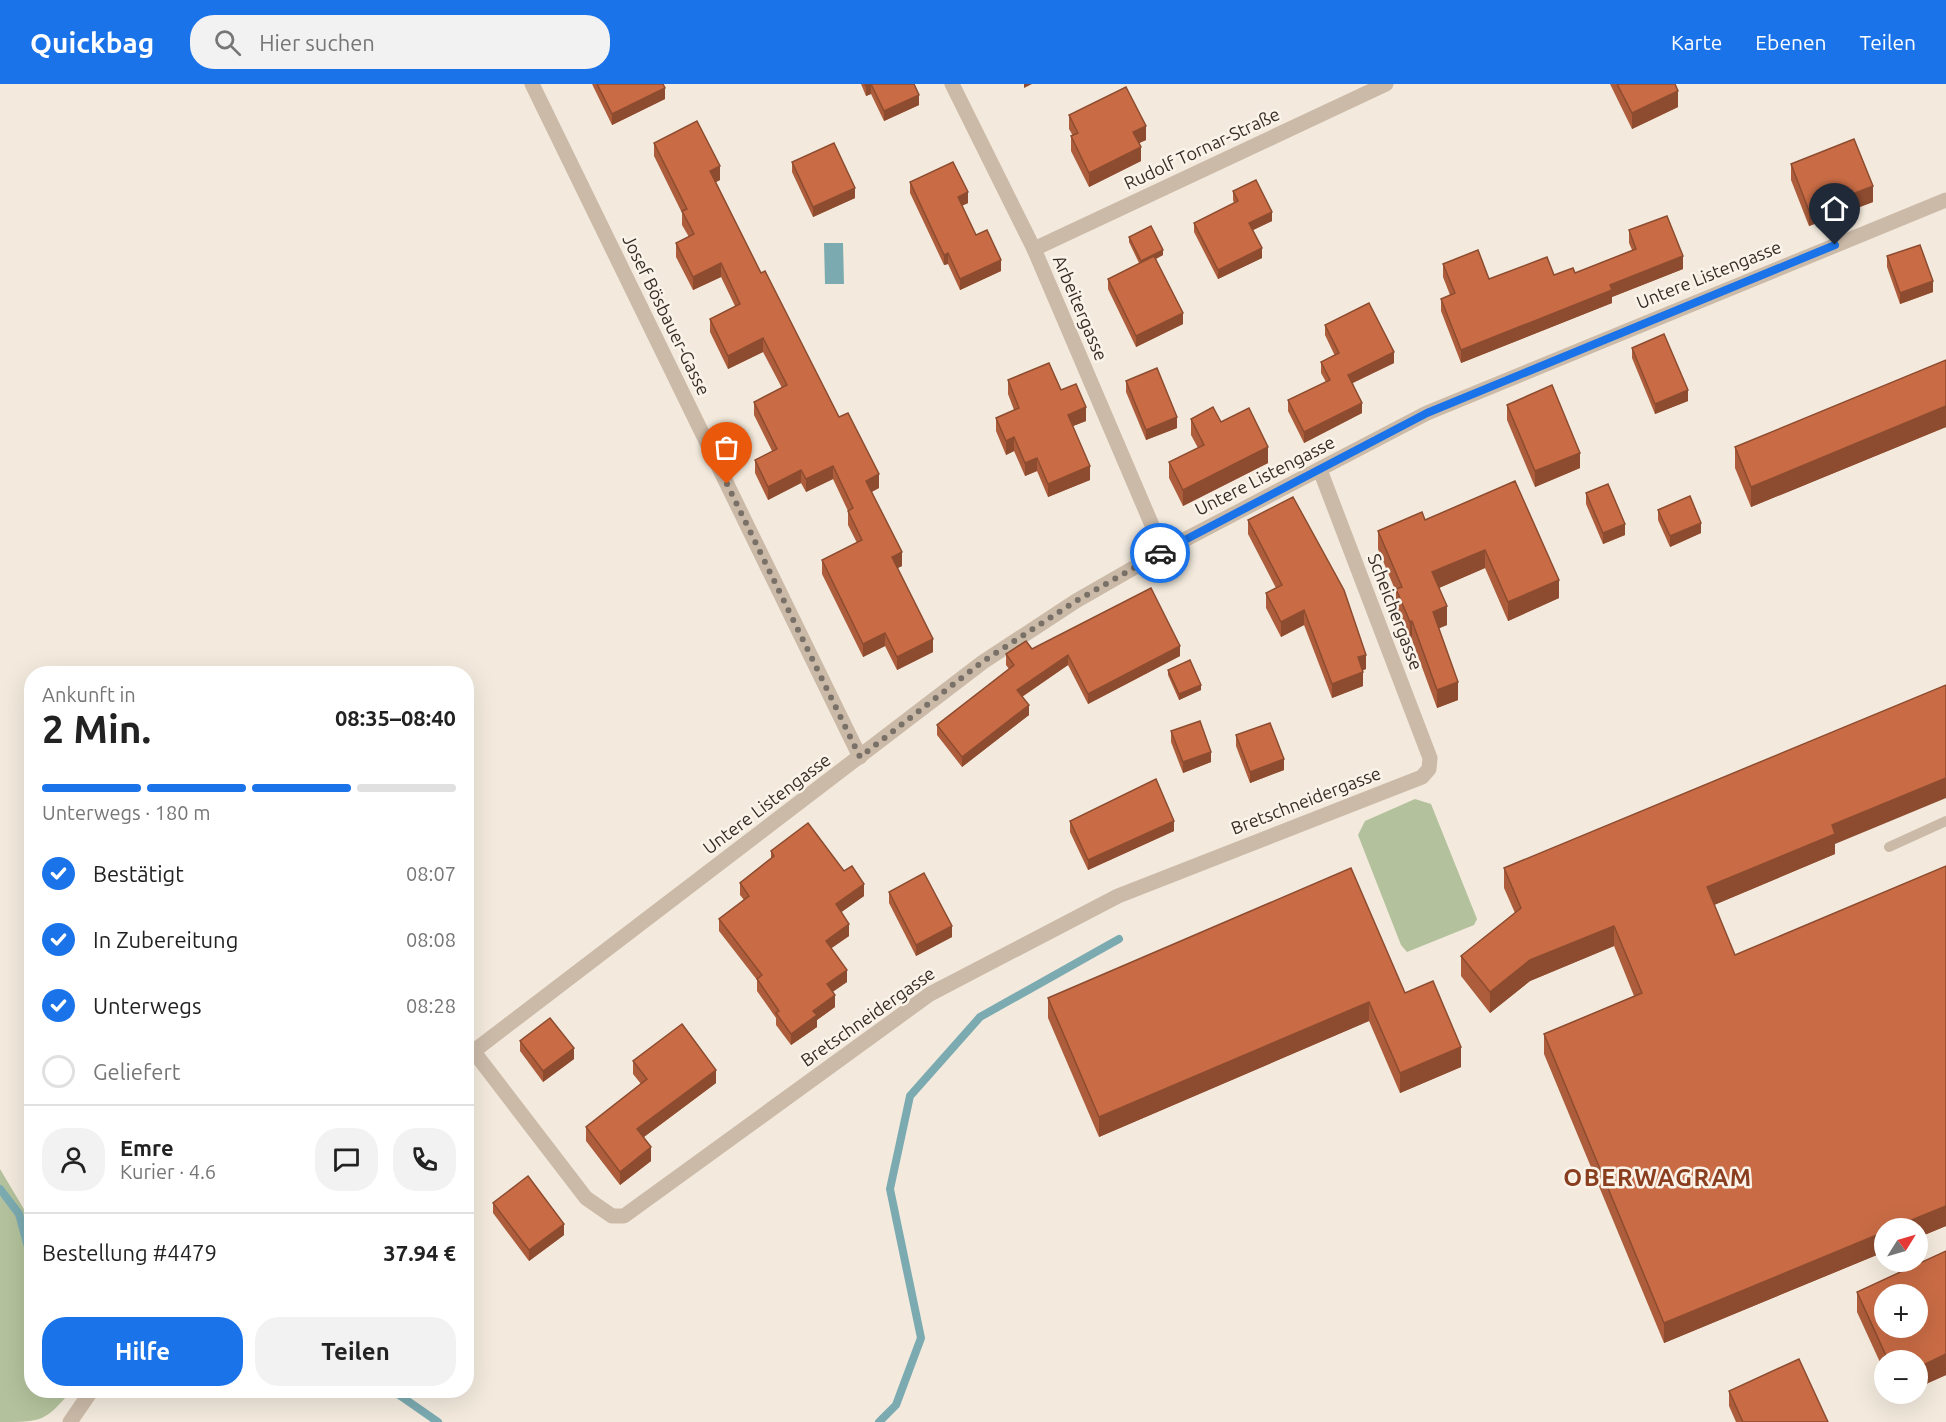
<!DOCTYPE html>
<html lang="de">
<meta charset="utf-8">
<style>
:root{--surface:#fff;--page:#f2f2f2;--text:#222;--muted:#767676;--line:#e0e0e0;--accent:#1a73e8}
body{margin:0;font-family:Ubuntu,sans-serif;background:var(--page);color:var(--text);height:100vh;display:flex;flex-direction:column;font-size:22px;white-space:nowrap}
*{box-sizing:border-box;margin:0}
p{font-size:20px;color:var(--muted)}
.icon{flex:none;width:33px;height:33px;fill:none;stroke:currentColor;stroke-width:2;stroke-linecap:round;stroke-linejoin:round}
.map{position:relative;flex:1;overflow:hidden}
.drawer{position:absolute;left:24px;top:582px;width:450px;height:732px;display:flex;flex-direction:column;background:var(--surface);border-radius:24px;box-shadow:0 6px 24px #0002}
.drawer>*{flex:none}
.needle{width:39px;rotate:53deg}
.fabs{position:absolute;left:1874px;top:1134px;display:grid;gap:12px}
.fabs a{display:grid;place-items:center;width:54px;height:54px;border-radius:50%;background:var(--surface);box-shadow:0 6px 24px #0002;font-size:30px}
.pin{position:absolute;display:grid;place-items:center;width:51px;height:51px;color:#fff;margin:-62px -26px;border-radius:50% 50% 50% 0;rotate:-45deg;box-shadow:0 0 6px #0007}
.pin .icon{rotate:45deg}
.courier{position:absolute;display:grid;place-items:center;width:60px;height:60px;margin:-30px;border:4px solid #1a73e8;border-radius:50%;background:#fff;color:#222;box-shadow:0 2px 8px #0007}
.headline em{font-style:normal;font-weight:700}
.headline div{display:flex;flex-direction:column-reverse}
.headline{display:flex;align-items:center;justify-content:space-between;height:102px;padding:0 18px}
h1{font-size:39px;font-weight:700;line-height:45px}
.bar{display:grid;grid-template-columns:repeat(4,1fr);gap:9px 6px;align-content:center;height:72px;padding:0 18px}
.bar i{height:8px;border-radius:4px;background:var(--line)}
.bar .selected{background:var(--accent)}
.bar p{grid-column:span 4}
.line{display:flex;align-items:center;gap:15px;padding:0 18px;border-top:2px solid var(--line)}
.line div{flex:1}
.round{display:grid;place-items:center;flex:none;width:63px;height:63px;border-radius:24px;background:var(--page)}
ol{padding:0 18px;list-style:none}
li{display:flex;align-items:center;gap:18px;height:66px}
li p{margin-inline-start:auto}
li .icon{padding:6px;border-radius:50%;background:var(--accent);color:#fff;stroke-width:4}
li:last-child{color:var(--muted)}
li i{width:33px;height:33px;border:3px solid var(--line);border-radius:50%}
.cta{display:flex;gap:12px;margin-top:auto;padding:12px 18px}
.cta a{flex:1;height:69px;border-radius:24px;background:var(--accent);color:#fff;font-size:24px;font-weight:700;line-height:69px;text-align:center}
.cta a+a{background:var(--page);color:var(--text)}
header{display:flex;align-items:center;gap:36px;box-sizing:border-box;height:84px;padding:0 30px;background:var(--accent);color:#fff}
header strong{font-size:28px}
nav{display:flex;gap:33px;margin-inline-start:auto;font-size:21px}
.search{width:420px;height:54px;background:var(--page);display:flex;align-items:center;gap:15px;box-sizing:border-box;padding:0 21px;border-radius:24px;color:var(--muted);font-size:22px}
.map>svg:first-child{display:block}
.green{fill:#b3c29c}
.water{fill:#7babb1}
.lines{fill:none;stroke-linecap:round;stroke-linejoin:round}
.stream{stroke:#7babb1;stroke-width:8}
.service{stroke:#cbbaa8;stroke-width:10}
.minor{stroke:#cbbaa8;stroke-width:15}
.wall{fill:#ad5d3b}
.shaded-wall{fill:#8d4c30}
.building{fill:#c96c45;stroke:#8d4c30;stroke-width:1.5;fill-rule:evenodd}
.done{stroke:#797067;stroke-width:6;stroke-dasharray:0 10.8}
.route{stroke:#1a73e8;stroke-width:8}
.labels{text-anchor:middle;stroke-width:5;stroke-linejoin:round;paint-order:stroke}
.street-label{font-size:18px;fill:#382e28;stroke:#faf3e9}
.district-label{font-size:24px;font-weight:bold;letter-spacing:1.5px;fill:#893e1f;stroke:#faf3e9}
</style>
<header>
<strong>Quickbag</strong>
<div class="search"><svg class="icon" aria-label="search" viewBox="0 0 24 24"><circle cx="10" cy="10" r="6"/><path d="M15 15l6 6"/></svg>Hier suchen</div>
<nav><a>Karte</a><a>Ebenen</a><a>Teilen</a></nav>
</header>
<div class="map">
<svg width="1946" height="1338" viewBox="0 0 1946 1338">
<rect width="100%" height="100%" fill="#f3eadd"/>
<g class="green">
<path d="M1415 715 1431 720 1477 835 1474 841 1407 868 1401 861 1358 751 1365 737Z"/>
<path d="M0 1085 31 1137 32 1306 71 1307C45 1338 41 1338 0 1338Z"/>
</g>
<path class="water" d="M824 159H843L844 200H825Z"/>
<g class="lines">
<g class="stream">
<path d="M0 1105 19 1130 32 1178"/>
<path d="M392 1306 438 1338"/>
<path d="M879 1338 896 1321 921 1254 890 1105 910 1012 980 933 1119 855"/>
</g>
<path class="service" d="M1889 763 1946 737"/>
<g class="minor">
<path d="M532 0 860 673"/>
<path d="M952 0 1034 165 1163 467"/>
<path d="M1034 165 1386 0"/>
<path d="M474 968 586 1114 612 1132H624L930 910 1118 812 1422 693 1429 685 1430 674 1320 386"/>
<path d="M466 973 983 578 1076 517 1163 467 1427 329 1946 116"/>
<path d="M70 1338 92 1306"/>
</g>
</g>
<g class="wall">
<path d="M592 0H663L665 15 612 41Z"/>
<path d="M861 0H914L919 21 884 37 871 10 866 12Z"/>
<path d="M1610 0H1675L1678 23 1632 45Z"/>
<path d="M1069 31 1146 56 1139 59 1141 77 1089 103 1071 67V52H1073L1069 45Z"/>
<path d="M654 59 720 96 716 98 761 189 839 333 879 404 872 408 902 482 897 484 933 568 897 586 885 562 863 573 822 490V476L857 459 848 441V427L833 395 806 408 801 399 768 416 755 389V376L772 367 754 331V318L782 304 763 268 728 285 710 248V235L735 222 721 193 693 206 676 173V159L689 153 682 141V129L654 72Z"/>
<path d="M792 78 855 114 813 133 792 88Z"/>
<path d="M1791 80 1873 118 1809 142 1791 96Z"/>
<path d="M910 98 968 119 962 122 976 151 1001 187 960 206 948 180 944 181 910 109Z"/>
<path d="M1233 107 1272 137 1253 146 1262 174 1218 195 1194 148V139L1234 119 1233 116Z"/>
<path d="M1629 146 1683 185 1612 213V219L1461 279 1441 227V215L1450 211 1443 193V180L1489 195 1554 191 1575 189 1632 166 1629 159Z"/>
<path d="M1129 153 1163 171 1156 175 1183 240 1136 263 1108 205V195L1139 179 1129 158Z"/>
<path d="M1887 172 1933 208 1900 220 1887 183Z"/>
<path d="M1325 241 1394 279 1353 299 1362 329 1304 359 1288 327V316L1326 298 1321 289V278L1335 272 1325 251Z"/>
<path d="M1632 264 1688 317 1655 330 1632 274Z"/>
<path d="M1946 276V343L1751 423 1735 384V363Z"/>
<path d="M1008 296 1061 306 1086 337 1073 342 1090 396 1048 413 1037 387 1025 392 1014 367 1006 371 996 347V334L1014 326 1008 310Z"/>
<path d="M1126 297 1177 344 1146 356 1126 308Z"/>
<path d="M1507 321 1580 384 1535 403 1507 336Z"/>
<path d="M1191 335 1221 338 1268 379 1183 422 1169 394V378L1198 364 1191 351Z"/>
<path d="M1515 397 1559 514 1508 537 1485 484 1439 504 1447 541 1439 544 1458 616 1437 624 1412 556H1410L1396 524V508L1378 465V447L1425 436Z"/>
<path d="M1586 409 1625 451 1603 460 1586 420Z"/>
<path d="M1658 426 1701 449 1670 463 1658 436Z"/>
<path d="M1248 436 1366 585 1363 586V602L1332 614 1304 541 1281 553 1266 524V509L1276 504 1248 450Z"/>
<path d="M1032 565 1180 572 1088 620 1068 581 1022 613 1029 631 962 683 937 651V641L1009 585 1006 581V570Z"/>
<path d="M1168 586 1201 606 1179 616 1168 591Z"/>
<path d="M1171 647 1211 678 1183 689 1171 658Z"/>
<path d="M1236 651 1284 686 1250 699 1236 662Z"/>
<path d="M1070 737 1174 747 1088 786 1070 748Z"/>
<path d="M1835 760V770L1714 821 1735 871 1946 782V1142L1917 1154V1144H1884V1168L1664 1259 1544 970V950L1634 912 1614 862 1530 897 1490 929 1461 892V872L1515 829 1504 804V784Z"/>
<path d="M771 767 844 787 864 812 841 828 849 852 831 864 847 898 833 907 835 923 817 936V943L791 961 776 941V934L757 907V896L719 847V835L744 816 740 811V799L771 774Z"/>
<path d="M889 808 952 853 916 872 889 819Z"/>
<path d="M1405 909 1461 983 1400 1009 1369 937 1099 1053 1048 934V914Z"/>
<path d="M520 957 574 975 543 998 520 967Z"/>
<path d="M633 977 716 999 644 1053 651 1077 620 1101 586 1057V1043L641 1000 633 990Z"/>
<path d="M493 1119 564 1151 529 1177 493 1129Z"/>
<path d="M1946 1167V1291L1917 1304V1276H1884V1287L1857 1228V1208Z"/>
<path d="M1729 1307 1828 1338H1736L1729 1322Z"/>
</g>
<g class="shaded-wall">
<path d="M871 0V10L866 12V2Z"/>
<path d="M1024 0H1032L1024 4Z"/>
<path d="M665 4V15L612 41V30Z"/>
<path d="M1678 7V23L1632 45V29Z"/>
<path d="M919 11V21L884 37V27Z"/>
<path d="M1146 42V56L1133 62V48Z"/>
<path d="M1141 63V77L1089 103V89Z"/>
<path d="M720 82V96L710 101V87Z"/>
<path d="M1873 102V118L1809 142V127Z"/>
<path d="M855 104V114L813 133V123Z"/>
<path d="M968 108V119L958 123V113Z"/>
<path d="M1272 128V137L1249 148V139Z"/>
<path d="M1262 164V174L1218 195V186Z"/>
<path d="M1163 166V171L1141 182V177Z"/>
<path d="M948 169V180L944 181V171Z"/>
<path d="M1683 172V185L1612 213V219L1461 279V266L1610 201Z"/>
<path d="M1001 176V187L960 206V195Z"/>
<path d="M721 179V193L693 206V193Z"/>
<path d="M1933 197V208L1900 220V209Z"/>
<path d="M1183 229V240L1136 263V252Z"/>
<path d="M763 254V268L728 285V272Z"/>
<path d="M1394 268V279L1348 301V291Z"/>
<path d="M1688 306V317L1655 330V320Z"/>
<path d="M1362 319V329L1304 359V348Z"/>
<path d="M1946 322V343L1751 423V403Z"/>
<path d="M1086 323V337L1068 344V331Z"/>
<path d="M1177 333V344L1146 356V346Z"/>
<path d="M1014 353V367L1006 371V357Z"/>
<path d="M1268 363V379L1183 422V406Z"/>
<path d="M1580 369V384L1535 403V387Z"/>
<path d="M1037 374V387L1025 392V379Z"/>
<path d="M833 382V395L806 408V395Z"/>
<path d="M1090 382V396L1048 413V400Z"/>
<path d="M801 386V399L768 416V403Z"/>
<path d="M879 390V404L866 410V397Z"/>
<path d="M1701 439V449L1670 463V452Z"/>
<path d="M1625 440V451L1603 460V449Z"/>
<path d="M1485 466V484L1432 507V488Z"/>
<path d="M902 468V482L892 487V473Z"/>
<path d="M1559 496V514L1508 537V518Z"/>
<path d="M1447 522V541L1433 547V528Z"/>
<path d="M1304 526V541L1281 553V538Z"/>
<path d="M1412 537V556H1410V538Z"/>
<path d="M885 549V562L863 573V560Z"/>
<path d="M933 555V568L897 586V573Z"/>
<path d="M1180 562V572L1088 620V610Z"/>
<path d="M1068 571V581L1017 616V606Z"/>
<path d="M1366 571V585L1358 588V573Z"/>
<path d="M1363 588V602L1332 614V600Z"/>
<path d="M1458 598V616L1437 624V606Z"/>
<path d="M1201 601V606L1179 616V610Z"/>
<path d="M1029 621V631L962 683V673Z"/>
<path d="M1211 668V678L1183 689V678Z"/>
<path d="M1284 675V686L1250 699V688Z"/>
<path d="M1946 694V714L1835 760V770L1707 824V803L1832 741Z"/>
<path d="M1174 737V747L1088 786V776Z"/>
<path d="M864 800V812L836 832V820Z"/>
<path d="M849 840V852L826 868V857Z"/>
<path d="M952 842V853L916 872V861Z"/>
<path d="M1614 842V862L1530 897 1490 929V908L1530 876Z"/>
<path d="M847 886V898L827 912V900Z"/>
<path d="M835 911V923L817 936V943L791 961V950L813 927Z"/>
<path d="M1369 918V937L1099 1053V1033Z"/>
<path d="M1461 963V983L1400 1009V989Z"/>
<path d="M574 964V975L543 998V987Z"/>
<path d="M716 986V999L637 1058V1045Z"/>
<path d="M651 1063V1077L620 1101V1088Z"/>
<path d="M1946 1122V1142L1917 1154V1144H1892Z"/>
<path d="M564 1140V1151L529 1177V1166Z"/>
<path d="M1884 1148V1168L1664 1259V1239Z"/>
<path d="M1946 1270V1291L1917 1304V1284Z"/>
<path d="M1896 1310H1905L1896 1314Z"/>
</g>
<g class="building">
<path d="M597 0H663L665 4 612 30Z"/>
<path d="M865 0H914L919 11 884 27 871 0 866 2Z"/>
<path d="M1617 0H1675L1678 7 1632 29Z"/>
<path d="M1126 3 1146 42 1133 48 1141 63 1089 89 1071 52 1078 49 1069 31Z"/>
<path d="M697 37 720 82 710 87 761 189 765 187 839 333 848 329 879 390 866 397 902 468 892 473 933 555 897 573 885 549 863 560 822 476 862 456 848 427 853 424 833 382 806 395 801 386 768 403 755 376 777 365 754 318 787 301 763 254 728 272 710 235 740 220 721 179 693 193 676 159 694 150 682 127 687 125 654 59Z"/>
<path d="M1854 55 1873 102 1809 127 1791 80Z"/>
<path d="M834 59 855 104 813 123 792 78Z"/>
<path d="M953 78 968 108 958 113 976 151 987 146 1001 176 960 195 948 169 944 171 910 98Z"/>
<path d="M1256 96 1272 128 1249 139 1262 164 1218 186 1194 139 1238 117 1233 107Z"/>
<path d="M1667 132 1683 172 1610 201 1612 206 1461 266 1441 215 1455 209 1443 180 1478 166 1489 195 1547 173 1554 191 1573 184 1575 189 1636 165 1629 146Z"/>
<path d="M1151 142 1163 166 1141 177 1129 153Z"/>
<path d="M1920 161 1933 197 1900 209 1887 172Z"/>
<path d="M1154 172 1183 229 1136 252 1108 195Z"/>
<path d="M1369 219 1394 268 1348 291 1362 319 1304 348 1288 316 1330 296 1321 278 1339 269 1325 241Z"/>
<path d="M1664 250 1688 306 1655 320 1632 264Z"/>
<path d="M1946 276V322L1751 403 1735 363Z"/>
<path d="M1049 279 1061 306 1076 300 1086 323 1068 331 1090 382 1048 400 1037 374 1025 379 1014 353 1006 357 996 334 1019 324 1008 296Z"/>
<path d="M1157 284 1177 333 1146 346 1126 297Z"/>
<path d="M1552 301 1580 369 1535 387 1507 321Z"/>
<path d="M1213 323 1221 338 1249 324 1268 363 1183 406 1169 378 1204 361 1191 335Z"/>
<path d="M1515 397 1559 496 1508 518 1485 466 1432 488 1447 522 1433 528 1458 598 1437 606 1412 537 1410 538 1396 505 1402 503 1378 447 1422 428 1425 436Z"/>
<path d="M1608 400 1625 440 1603 449 1586 409Z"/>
<path d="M1690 412 1701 439 1670 452 1658 426Z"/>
<path d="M1293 413 1344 506 1366 571 1358 573 1363 588 1332 600 1304 526 1281 538 1266 509 1282 501 1248 436Z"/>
<path d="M1151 504 1180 562 1088 610 1068 571 1017 606 1029 621 962 673 937 641 1014 581 1006 570 1026 557 1032 565Z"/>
<path d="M1190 576 1201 601 1179 610 1168 586Z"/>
<path d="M1946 601V694L1832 741 1835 750 1707 803 1735 871 1946 782V1122L1892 1144H1884V1148L1664 1239 1544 950 1642 909 1614 842 1530 876 1490 908 1461 872 1521 824 1504 784Z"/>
<path d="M1200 637 1211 668 1183 678 1171 647Z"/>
<path d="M1270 639 1284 675 1250 688 1236 651Z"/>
<path d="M1156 695 1174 737 1088 776 1070 737Z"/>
<path d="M808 739 844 787 852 782 864 800 836 820 849 840 826 857 847 886 827 900 835 911 813 927 817 931 791 950 776 929 779 927 757 895 762 891 719 835 749 812 740 799 774 772 771 767Z"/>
<path d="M1351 784 1405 909 1433 897 1461 963 1400 989 1369 918 1099 1033 1048 914Z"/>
<path d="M924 789 952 842 916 861 889 808Z"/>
<path d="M550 934 574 964 543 987 520 957Z"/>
<path d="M682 940 716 986 637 1045 651 1063 620 1088 586 1043 647 995 633 977Z"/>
<path d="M528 1092 564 1140 529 1166 493 1119Z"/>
<path d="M1946 1167V1270L1917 1284V1276H1888L1857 1208ZM1884 1210H1917V1244H1884Z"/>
<path d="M1799 1275 1828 1338H1743L1729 1307Z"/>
</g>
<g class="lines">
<path class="done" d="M727 400 860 673 982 578 1076 517 1160 469"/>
<path class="route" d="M1160 469 1427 329 1835 161"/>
</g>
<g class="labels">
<g class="street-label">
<text transform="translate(1202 65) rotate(-25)" y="6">Rudolf Tornar-Straße</text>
<text transform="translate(1709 191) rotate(-22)" y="6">Untere Listengasse</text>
<text transform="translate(1080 224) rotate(67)" y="6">Arbeitergasse</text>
<text transform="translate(666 231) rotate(64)" y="6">Josef Bösbauer-Gasse</text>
<text transform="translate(1265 392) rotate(-27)" y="6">Untere Listengasse</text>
<text transform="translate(1395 528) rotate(69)" y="6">Scheichergasse</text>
<text transform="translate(1306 717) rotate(-21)" y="6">Bretschneidergasse</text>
<text transform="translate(767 720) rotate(-37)" y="6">Untere Listengasse</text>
<text transform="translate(868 933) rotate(-35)" y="6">Bretschneidergasse</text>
</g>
<g class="district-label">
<text x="1658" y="1102">OBERWAGRAM</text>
</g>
</g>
</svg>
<div class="fabs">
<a><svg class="needle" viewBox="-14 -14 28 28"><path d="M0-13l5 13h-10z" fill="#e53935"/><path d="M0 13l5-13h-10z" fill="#767676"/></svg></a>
<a>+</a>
<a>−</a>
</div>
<div class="pin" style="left:727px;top:400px;background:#ea580c"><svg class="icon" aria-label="bag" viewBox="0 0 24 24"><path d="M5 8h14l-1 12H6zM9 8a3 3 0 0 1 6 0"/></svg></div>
<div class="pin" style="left:1835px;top:161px;background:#1f2937"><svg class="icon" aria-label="home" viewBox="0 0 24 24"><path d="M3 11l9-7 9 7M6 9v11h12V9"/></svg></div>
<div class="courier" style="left:1160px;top:469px"><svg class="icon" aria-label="car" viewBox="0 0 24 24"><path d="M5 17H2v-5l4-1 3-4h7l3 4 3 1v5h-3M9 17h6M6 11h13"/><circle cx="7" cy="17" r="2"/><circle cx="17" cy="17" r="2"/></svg></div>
<section class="drawer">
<div class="headline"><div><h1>2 Min.</h1><p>Ankunft in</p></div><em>08:35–08:40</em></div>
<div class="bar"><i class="selected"></i><i class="selected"></i><i class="selected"></i><i></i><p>Unterwegs · 180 m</p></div>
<ol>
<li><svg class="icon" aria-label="check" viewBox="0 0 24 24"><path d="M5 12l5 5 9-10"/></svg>Bestätigt<p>08:07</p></li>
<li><svg class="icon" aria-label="check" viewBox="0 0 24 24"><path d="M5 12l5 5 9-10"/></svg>In Zubereitung<p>08:08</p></li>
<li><svg class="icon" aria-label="check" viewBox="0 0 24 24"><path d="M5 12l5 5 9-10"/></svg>Unterwegs<p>08:28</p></li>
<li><i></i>Geliefert</li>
</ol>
<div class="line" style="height:108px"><a class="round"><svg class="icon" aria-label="person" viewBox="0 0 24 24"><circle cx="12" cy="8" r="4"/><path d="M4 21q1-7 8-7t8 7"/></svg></a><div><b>Emre</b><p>Kurier · 4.6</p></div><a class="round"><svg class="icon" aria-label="chat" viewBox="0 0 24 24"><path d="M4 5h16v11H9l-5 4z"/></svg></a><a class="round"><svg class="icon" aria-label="phone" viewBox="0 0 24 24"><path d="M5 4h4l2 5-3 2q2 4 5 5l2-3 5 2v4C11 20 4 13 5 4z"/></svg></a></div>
<div class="line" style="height:78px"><div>Bestellung #4479</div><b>37.94 €</b></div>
<div class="cta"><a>Hilfe</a><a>Teilen</a></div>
</section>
</div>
